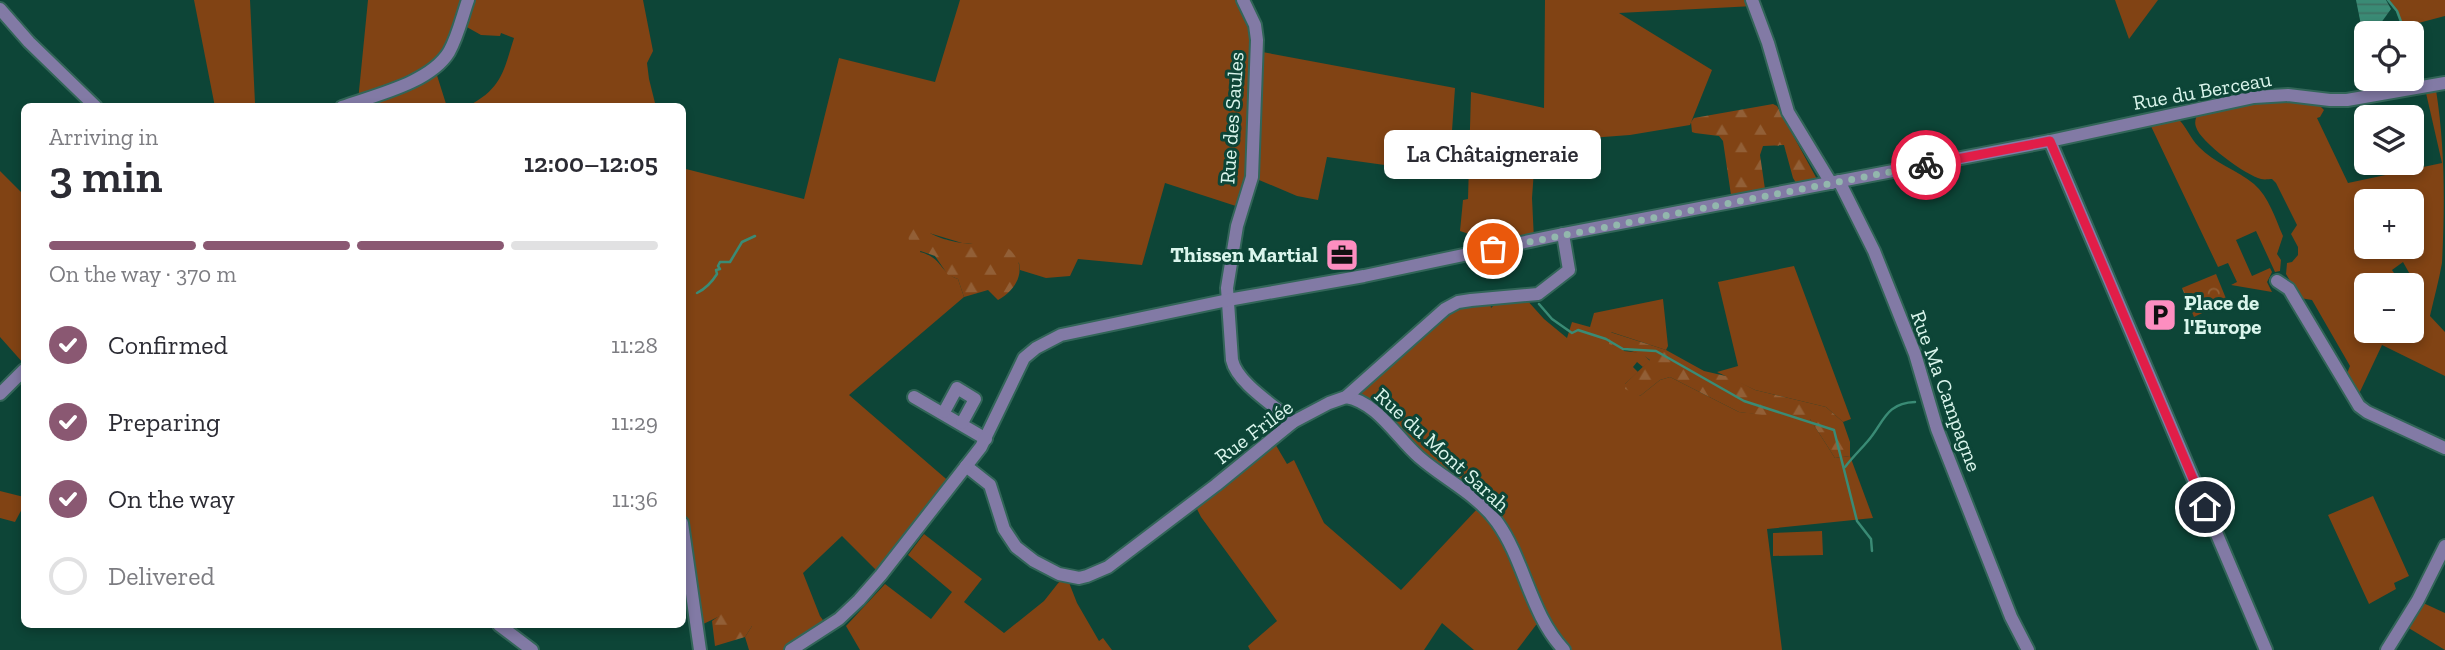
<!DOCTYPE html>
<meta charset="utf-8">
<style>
:root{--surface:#fff;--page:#f7f7f7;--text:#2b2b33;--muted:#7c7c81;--line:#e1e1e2;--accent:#8a5872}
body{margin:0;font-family:"Zilla Slab",serif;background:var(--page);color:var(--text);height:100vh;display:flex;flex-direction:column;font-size:26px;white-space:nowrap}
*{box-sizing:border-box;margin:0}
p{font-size:23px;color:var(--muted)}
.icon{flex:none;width:38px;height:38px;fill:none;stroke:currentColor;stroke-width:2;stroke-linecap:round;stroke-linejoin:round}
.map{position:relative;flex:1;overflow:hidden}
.side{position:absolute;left:21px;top:103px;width:665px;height:525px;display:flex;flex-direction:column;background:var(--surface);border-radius:10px;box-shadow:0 4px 10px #0003}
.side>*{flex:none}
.fabs{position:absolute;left:2354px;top:21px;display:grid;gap:14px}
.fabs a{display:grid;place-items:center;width:70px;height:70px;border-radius:10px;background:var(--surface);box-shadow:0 4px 10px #0003;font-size:35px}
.pin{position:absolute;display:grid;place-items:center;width:60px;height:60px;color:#fff;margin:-30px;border:4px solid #fff;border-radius:50%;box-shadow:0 2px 7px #0007}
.courier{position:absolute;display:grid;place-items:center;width:70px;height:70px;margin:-35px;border:5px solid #e11d48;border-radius:50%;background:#fff;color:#222;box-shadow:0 2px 9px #0007}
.bubble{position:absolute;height:49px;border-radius:10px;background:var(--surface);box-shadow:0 4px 10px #0003;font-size:23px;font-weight:600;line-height:49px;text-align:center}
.headline em{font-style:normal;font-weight:600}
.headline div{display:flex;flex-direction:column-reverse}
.headline{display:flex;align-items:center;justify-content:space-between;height:119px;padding:0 28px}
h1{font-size:46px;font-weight:600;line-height:52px}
.bar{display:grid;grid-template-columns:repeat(4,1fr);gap:10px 7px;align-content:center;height:84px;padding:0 28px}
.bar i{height:9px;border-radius:5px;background:var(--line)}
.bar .active{background:var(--accent)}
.bar p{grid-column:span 4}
ol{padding:0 28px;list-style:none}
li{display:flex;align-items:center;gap:21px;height:77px}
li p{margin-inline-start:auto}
li .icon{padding:7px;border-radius:50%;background:var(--accent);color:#fff;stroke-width:4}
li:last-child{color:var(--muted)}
li i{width:38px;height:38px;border:4px solid var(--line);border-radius:50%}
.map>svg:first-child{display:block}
.green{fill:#814314;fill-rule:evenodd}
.forest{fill:url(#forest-firs)}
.park{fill:url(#park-crowns)}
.water{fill:url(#water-rules)}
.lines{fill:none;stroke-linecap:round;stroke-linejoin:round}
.stream{stroke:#3a8b75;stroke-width:2.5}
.minor-casing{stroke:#326558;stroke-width:16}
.minor{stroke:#827aa5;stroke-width:12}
.done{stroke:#92b7ad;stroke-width:7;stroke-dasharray:0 12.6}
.route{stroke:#e11d48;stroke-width:9}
.labels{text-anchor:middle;stroke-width:6;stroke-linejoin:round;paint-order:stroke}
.street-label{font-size:21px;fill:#daf5ec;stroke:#0d4537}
.poi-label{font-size:21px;font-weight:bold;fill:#daf5ec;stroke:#0d4537;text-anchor:end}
</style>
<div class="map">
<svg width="2445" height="650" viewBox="0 0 2445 650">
<defs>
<pattern id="forest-firs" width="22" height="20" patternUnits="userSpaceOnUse" patternTransform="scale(1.75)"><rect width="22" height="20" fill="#814314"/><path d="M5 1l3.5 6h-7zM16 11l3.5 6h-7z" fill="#925f36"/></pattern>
<pattern id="park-crowns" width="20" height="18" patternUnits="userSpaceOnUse" patternTransform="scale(1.75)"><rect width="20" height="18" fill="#814314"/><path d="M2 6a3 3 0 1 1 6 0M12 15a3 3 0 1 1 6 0" fill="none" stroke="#925f36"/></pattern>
<pattern id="water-rules" width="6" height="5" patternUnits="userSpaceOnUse" patternTransform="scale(1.75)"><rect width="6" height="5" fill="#3a8b75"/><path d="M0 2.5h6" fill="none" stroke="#3d7163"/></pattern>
</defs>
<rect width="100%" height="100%" fill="#0d4537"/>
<g class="green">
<path d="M194 0H250L255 103 257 107H215Z"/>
<path d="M368 0H643L653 51 647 63 649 79 656 107H467C502 88 503 73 514 38L501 33 500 36 481 35 465 26 435 69 447 107H342L358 101Z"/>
<path d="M960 0H1243L1257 51 1455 88 1450 159C1441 160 1437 164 1435 172L1417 170 1412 161 1401 160 1399 167 1327 157 1318 200 1297 196 1252 177 1242 208 1165 183 1142 265 1078 259 1070 276 1046 278 1020 270 1019 263 984 245 962 243 929 233 920 252C943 258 939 272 958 279L964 297 849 395 952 484 881 575 842 536 803 573 820 616 828 627 791 650H749L745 637 752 626 720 616 697 627 682 523V168L804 199 839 58 935 82Z"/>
<path d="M1545 0H1752L1754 6 1619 13 1712 70 1690 125 1630 135 1536 142 1532 198 1534 240 1468 254 1469 234 1460 231 1463 200 1468 199 1471 92 1544 108Z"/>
<path d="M2115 0H2158L2129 39Z"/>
<path d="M2388 0H2445V16L2403 27 2397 11Z"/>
<path d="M2436 90C2445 146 2445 206 2442 263 2439 280 2434 298 2430 316L2445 332V376L2382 345 2358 396 2346 376 2350 366 2312 300 2300 298 2286 274 2287 263 2292 262 2298 255V247L2291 234 2297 225 2276 183 2272 179C2269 179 2265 180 2261 179 2247 176 2200 142 2196 127 2194 122 2196 117 2199 111 2239 105 2280 97 2320 106L2324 110 2320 117 2317 118 2348 183 2442 163 2426 93ZM2366 201H2412V247H2366ZM2403 262 2412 278 2405 285H2412V331H2366V285H2402L2392 270Z"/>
<path d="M2176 117C2186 125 2190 138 2199 147 2214 163 2237 170 2254 184 2269 197 2275 218 2283 236L2277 254 2281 260 2280 271 2275 272 2256 231 2236 240 2252 276 2270 268 2272 272 2267 282 2272 292 2231 285 2237 282 2228 263 2218 267 2149 122Z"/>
<path d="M0 171 24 195V364L0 337Z"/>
<path d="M1794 266 1851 419 1843 422 1826 407 1755 390 1717 372 1738 366 1718 282Z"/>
<path d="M1526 299 1544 319 1567 338 1572 322 1590 327 1594 313 1663 299 1668 346 1666 350 1611 332 1624 351 1642 353 1650 361 1643 367 1637 362 1633 367 1638 372 1625 384 1640 396 1660 380 1670 377 1739 412 1810 419 1835 458 1850 456 1873 518 1767 529 1782 650H1568L1545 620 1511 540 1359 391 1444 315 1461 306 1490 303 1491 308 1497 302Z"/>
<path d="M1274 442 1287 464 1294 460 1324 523 1401 590 1479 507 1490 517 1542 622 1536 625 1517 650H1474L1442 623 1424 650H1250L1248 646 1277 621 1201 517 1195 505Z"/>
<path d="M0 491 24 497V505L15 522 0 518Z"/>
<path d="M2373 496 2409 576 2394 583 2396 589 2369 604 2328 515Z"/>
<path d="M1822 531 1823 555 1773 556V533Z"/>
<path d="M924 534 982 579 964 602 1004 633 1044 601 1063 577 1068 580 1077 603 1099 641 1103 638 1112 650H860L846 626 885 584 931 619 952 592 908 555Z"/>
<path d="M2421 602 2445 613V650L2407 627Z"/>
</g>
<g class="forest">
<path d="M1773 104 1777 106 1818 181 1798 186 1793 178 1784 145 1763 146 1760 155 1766 196 1737 201 1731 195 1723 141 1719 136 1695 133 1692 132 1691 122 1694 118Z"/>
<path d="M916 224 922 225C924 228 926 231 930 233 942 241 978 248 990 241 995 243 1002 244 1006 247 1030 263 1019 289 998 300L988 290 964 297 958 279 948 275 935 256 912 248C907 237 906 231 916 224Z"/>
<path d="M1610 332 1666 350 1704 371 1730 377 1755 390 1826 407 1843 422 1850 442V456L1835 458 1810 419 1799 424 1762 415 1739 412 1670 377 1660 380 1640 396 1625 389V384L1650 360C1639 350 1623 351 1609 344Z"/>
<path d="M747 609 752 614V626L745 637 715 646 712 621 719 616V612Z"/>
</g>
<path class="park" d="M2216 274 2227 301 2194 317 2182 288Z"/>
<path class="water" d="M2356 0H2386L2391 9 2378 27H2364L2361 25Z"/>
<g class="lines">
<g class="stream">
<path d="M2388 0 2397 11 2403 27"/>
<path d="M697 293C705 289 712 282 717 274L716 270 720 269 718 266 720 262H730L742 242 755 236"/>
<path d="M1539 304 1552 319 1572 333 1578 330 1606 339 1623 349 1656 351 1744 401 1834 430 1857 521 1871 539 1872 551"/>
<path d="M1845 467C1852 458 1860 450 1867 442 1884 423 1885 403 1915 402"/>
</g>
<defs>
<g id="minor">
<path d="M1243 0 1255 25 1257 40 1252 177 1237 226 1227 288 1232 360C1237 383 1275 406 1293 422"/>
<path d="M1752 0 1768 43 1788 112 1831 183"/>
<path d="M0 9 29 42 96 107"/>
<path d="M342 107C375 95 430 83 449 52 458 36 462 17 468 0"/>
<path d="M2050 141 2266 650"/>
<path d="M1839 181 1874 251 1915 354 1937 429 2011 617 2028 650"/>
<path d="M2277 281 2289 289 2359 406 2367 412 2445 448"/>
<path d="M0 394 24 370"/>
<path d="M914 397 986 439"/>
<path d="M1346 397C1377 402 1397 438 1419 457 1444 479 1478 495 1497 522 1525 561 1530 614 1564 650"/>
<path d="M944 412 957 388 975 399 962 423"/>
<path d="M966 466 990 485 1004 529 1016 547 1034 561 1059 574 1079 578 1087 576 1108 567 1216 485 1293 422 1329 403 1346 397 1445 309 1458 302 1471 300 1538 294 1569 270 1563 234"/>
<path d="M682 523 700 650"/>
<path d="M499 625 532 650"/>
<path d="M791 650 839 619 859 600 881 575 981 447 1024 358 1036 348 1061 335 1228 300 1364 276 1563 234 2050 141 2254 97 2288 95 2330 100H2347L2445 83"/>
<path d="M2387 650 2418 600 2445 546"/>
</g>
</defs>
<use href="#minor" class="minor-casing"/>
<use href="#minor" class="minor"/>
</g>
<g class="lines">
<path class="done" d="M1493 249 1926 165"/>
<path class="route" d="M1926 165 2050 141 2205 507"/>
</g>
<defs>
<symbol id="office-square" viewBox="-11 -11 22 22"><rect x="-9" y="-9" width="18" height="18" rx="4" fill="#fd8ec0" stroke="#0d4537"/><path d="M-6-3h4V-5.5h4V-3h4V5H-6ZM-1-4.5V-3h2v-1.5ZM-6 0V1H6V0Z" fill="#111"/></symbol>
<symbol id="parking-square" viewBox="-11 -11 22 22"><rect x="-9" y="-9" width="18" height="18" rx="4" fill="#fd8ec0" stroke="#0d4537"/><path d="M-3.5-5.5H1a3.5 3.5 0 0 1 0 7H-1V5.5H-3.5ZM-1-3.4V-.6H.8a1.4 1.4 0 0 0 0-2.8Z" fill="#111"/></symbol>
</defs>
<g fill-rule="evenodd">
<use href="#office-square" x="1323" y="236" width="38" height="38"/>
<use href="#parking-square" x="2141" y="296" width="38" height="38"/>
</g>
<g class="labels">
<g class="street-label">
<text transform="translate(2202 91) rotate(-10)" y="7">Rue du Berceau</text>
<text transform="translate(1232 118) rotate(-86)" y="7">Rue des Saules</text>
<text transform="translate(1946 391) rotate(70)" y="7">Rue Ma Campagne</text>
<text transform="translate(1254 432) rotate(-37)" y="7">Rue Frilée</text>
<text transform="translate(1442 450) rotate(42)" y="7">Rue du Mont Sarah</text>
</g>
<g class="poi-label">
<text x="1318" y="262">Thissen Martial</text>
<text x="2184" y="310" text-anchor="start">Place de<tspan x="2184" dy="24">l'Europe</tspan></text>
</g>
</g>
</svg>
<div class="fabs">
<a><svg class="icon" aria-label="locate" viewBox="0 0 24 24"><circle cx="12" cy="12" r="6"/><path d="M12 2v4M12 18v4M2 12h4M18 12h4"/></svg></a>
<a><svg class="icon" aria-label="layers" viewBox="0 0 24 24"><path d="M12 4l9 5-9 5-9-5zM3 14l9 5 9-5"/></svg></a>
<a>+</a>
<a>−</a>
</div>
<div class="pin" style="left:1493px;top:249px;background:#ea580c"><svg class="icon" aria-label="bag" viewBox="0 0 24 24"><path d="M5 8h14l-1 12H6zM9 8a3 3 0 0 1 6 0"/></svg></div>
<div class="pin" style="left:2205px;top:507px;background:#1f2937"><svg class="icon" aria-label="home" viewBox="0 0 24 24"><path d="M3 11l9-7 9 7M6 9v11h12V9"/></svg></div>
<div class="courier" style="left:1926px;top:165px"><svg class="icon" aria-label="bike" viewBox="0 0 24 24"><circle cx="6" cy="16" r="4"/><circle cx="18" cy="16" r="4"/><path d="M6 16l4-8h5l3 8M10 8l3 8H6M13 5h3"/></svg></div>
<div class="bubble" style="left:1384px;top:130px;width:217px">La Châtaigneraie</div>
<section class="side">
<div class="headline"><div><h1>3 min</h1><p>Arriving in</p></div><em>12:00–12:05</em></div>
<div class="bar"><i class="active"></i><i class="active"></i><i class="active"></i><i></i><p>On the way · 370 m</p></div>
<ol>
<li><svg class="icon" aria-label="check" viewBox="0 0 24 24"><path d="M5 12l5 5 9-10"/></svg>Confirmed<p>11:28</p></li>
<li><svg class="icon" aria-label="check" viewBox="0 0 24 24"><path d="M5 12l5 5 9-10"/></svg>Preparing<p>11:29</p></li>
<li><svg class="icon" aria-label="check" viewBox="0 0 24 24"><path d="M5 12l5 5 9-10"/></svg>On the way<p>11:36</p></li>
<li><i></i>Delivered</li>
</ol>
</section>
</div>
